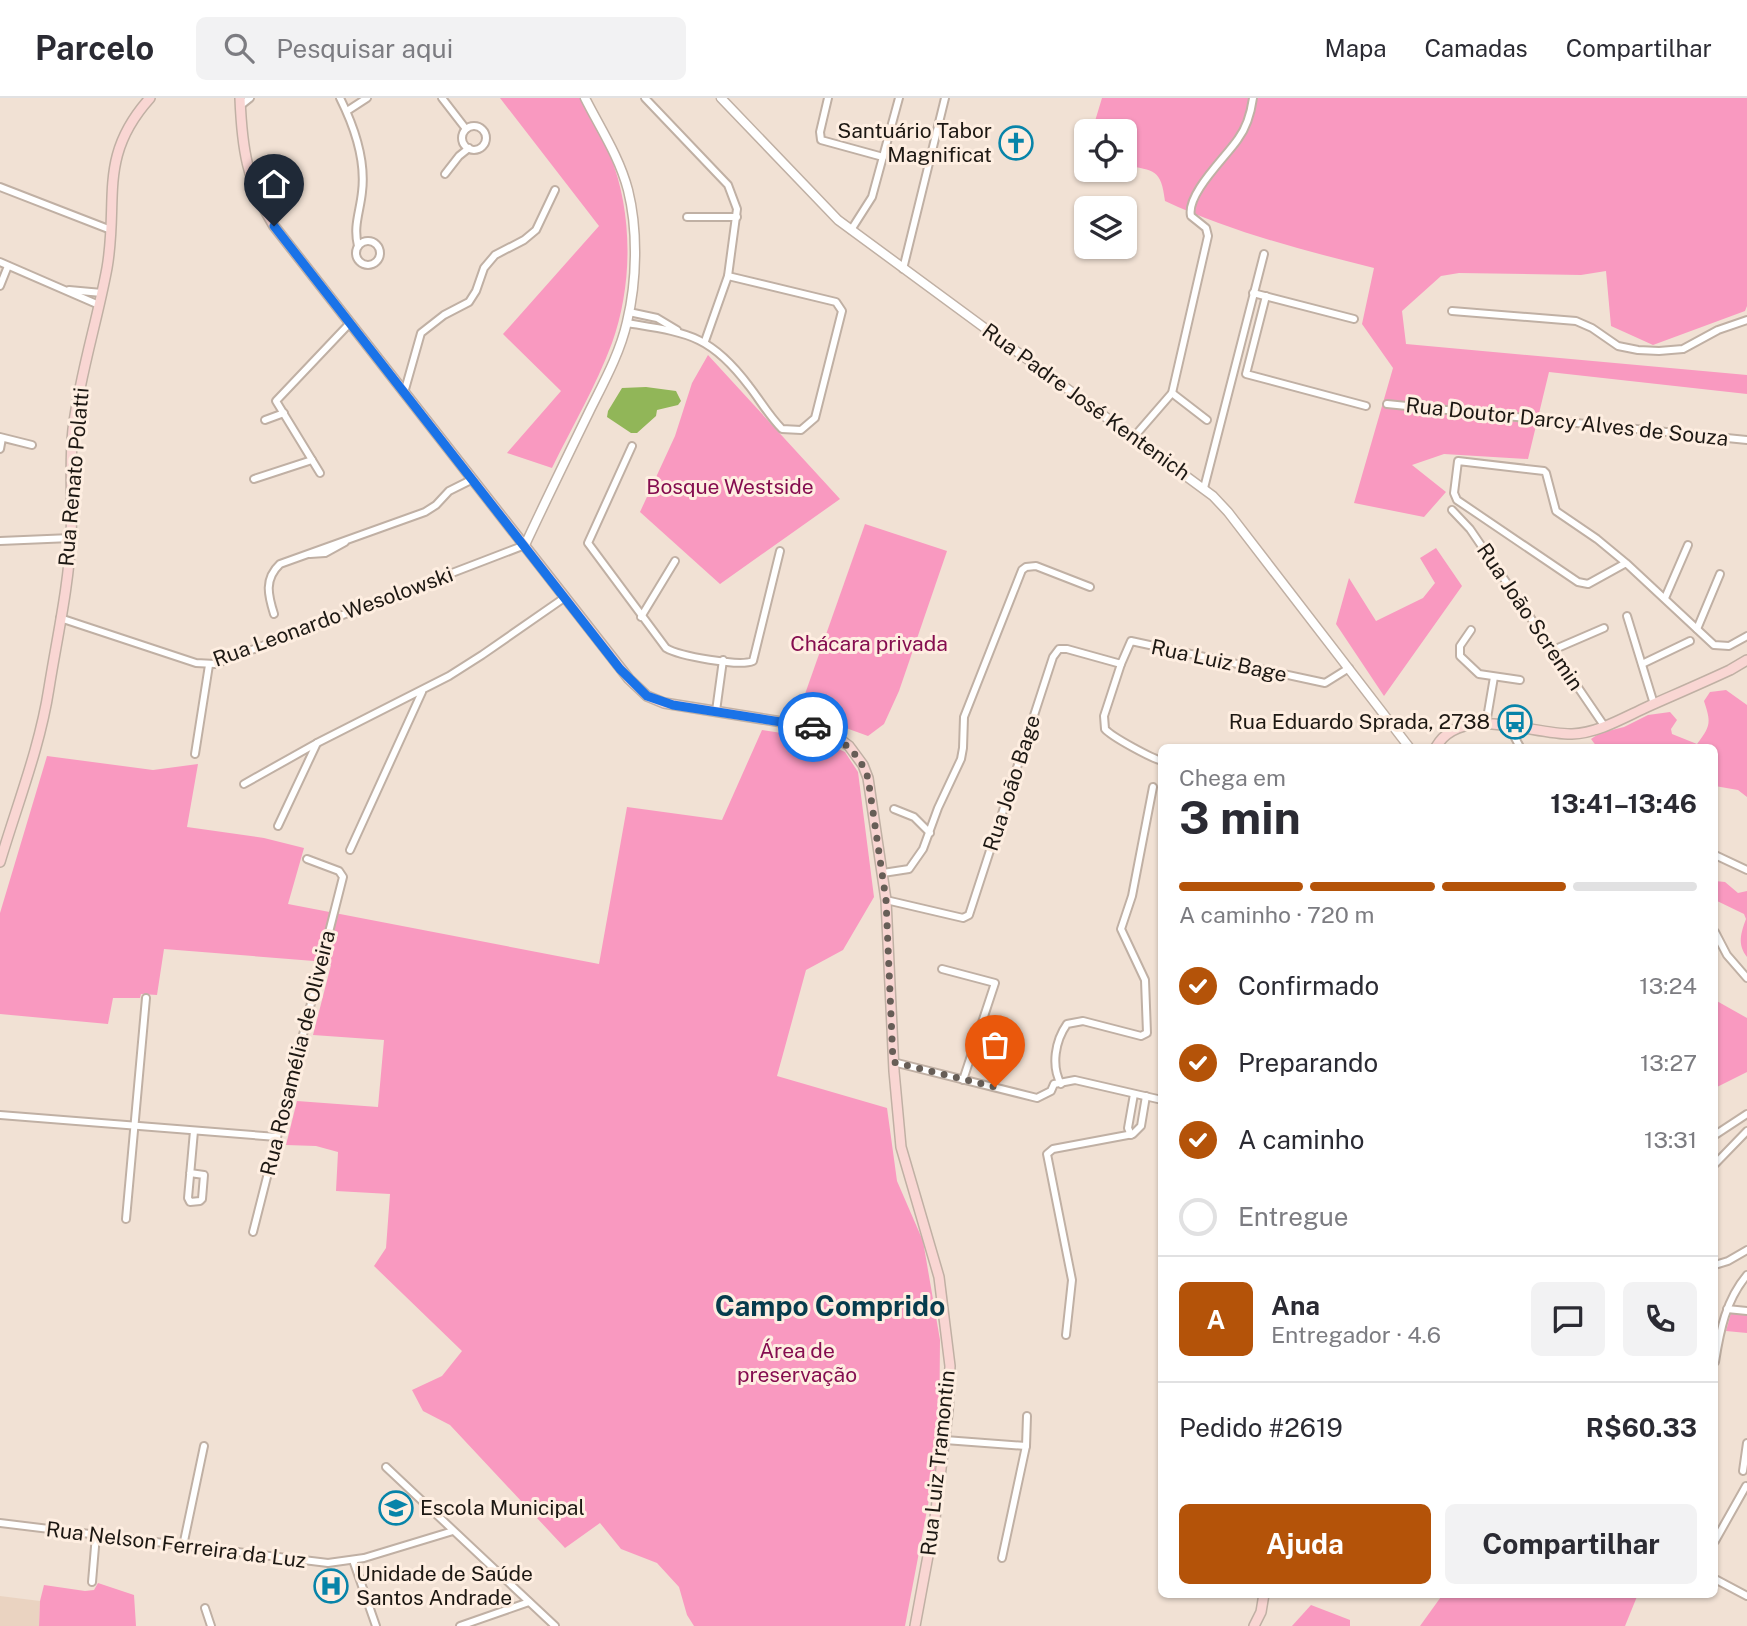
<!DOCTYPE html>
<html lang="pt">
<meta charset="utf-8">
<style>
:root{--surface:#fff;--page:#f2f2f3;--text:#2b2b33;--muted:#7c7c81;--line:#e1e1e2;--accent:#b45309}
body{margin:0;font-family:"Public Sans",sans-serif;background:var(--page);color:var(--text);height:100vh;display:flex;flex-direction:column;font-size:26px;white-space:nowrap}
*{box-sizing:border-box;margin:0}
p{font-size:23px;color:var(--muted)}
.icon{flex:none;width:38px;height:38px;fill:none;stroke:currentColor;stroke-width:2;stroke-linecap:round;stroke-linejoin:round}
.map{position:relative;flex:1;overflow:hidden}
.drawer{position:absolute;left:1158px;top:646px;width:560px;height:854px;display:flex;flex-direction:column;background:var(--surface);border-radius:10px;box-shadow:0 2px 5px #0004}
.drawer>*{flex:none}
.controls{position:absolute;left:1074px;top:21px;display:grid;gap:14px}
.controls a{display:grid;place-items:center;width:63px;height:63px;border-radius:10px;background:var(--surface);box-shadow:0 2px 5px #0004;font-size:35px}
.pin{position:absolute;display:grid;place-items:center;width:60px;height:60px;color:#fff;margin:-72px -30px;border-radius:50% 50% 50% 0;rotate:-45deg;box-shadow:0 0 7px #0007}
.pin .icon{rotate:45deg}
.courier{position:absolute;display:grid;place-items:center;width:70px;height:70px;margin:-35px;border:5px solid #1a73e8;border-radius:50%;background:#fff;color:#222;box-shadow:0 2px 9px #0007}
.headline em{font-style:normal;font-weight:700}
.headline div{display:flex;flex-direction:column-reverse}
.headline{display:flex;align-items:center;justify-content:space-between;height:119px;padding:0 21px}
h1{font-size:46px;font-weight:700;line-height:52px}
.bar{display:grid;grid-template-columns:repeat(4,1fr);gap:10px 7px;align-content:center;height:84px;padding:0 21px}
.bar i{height:9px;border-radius:5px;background:var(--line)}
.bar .active{background:var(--accent)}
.bar p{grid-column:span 4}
.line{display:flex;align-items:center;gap:18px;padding:0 21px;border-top:2px solid var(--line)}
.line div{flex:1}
.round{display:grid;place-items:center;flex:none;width:74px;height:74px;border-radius:10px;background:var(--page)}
ol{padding:0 21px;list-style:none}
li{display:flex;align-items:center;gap:21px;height:77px}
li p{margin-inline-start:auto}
li .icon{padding:7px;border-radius:50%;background:var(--accent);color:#fff;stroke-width:4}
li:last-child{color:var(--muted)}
li i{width:38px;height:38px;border:4px solid var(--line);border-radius:50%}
.action{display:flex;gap:14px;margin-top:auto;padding:14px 21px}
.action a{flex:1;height:80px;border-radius:10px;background:var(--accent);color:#fff;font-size:28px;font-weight:700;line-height:80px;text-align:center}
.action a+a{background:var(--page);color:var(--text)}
header{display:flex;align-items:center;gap:42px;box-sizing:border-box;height:98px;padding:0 35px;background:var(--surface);border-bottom:2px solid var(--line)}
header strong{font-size:33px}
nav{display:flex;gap:38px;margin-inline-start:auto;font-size:24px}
.search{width:490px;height:63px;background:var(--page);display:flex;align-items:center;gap:18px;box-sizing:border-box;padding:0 24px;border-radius:10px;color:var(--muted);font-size:26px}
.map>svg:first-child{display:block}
.built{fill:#ead3c1}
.green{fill:#f999c0}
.water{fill:#91b658}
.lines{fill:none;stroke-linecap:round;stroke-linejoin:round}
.minor-casing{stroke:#c0b0a4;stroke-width:10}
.tertiary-casing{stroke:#c0b0a4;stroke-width:11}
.secondary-casing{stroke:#c0b0a4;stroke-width:12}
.minor{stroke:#fff;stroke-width:6}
.tertiary{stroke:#fff;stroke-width:8}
.secondary{stroke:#f9d6d3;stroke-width:9}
.done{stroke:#675e57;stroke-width:7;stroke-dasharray:0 12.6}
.route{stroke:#1a73e8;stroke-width:9}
.labels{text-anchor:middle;stroke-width:6;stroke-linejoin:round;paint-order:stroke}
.poi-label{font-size:21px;fill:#1d1813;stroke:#feeee1;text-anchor:end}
.street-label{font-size:21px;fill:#1d1813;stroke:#feeee1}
.park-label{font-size:21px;fill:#850d4f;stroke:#feeee1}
.district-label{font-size:28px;font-weight:bold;fill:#063c4d;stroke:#feeee1}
</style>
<header>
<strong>Parcelo</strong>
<div class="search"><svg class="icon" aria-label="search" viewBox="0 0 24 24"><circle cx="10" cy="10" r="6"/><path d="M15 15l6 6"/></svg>Pesquisar aqui</div>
<nav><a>Mapa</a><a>Camadas</a><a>Compartilhar</a></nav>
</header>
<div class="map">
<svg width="1747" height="1528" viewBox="0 0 1747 1528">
<rect width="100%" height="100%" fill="#f1e1d4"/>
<path class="built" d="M0 1498 40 1503 39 1528H0Z"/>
<g class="green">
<path d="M500 0H580C590 19 603 37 610 57 633 115 633 186 612 245 596 288 572 329 552 370L507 355 561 293 503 236 599 128Z"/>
<path d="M1102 0H1747V208L1745 213 1653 247 1611 228 1606 173 1581 177 1459 175 1441 178 1402 213 1406 246 1747 277V296L1549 274 1528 361 1444 356 1412 367 1446 394 1424 419 1354 405 1393 270 1362 226 1374 170C1302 152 1232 134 1165 103 1161 71 1155 73 1125 67V33H1092Z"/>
<path d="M708 257 840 401 720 486 640 414 675 338 692 285Z"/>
<path d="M865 426 947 453 899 593 884 626 868 638 799 613Z"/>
<path d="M1436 450 1462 488 1384 598 1336 526 1349 480 1376 523 1423 500 1435 485 1420 460Z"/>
<path d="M1726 592 1747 607V699L1738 692 1715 688V649H1597L1591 641 1600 635 1624 629 1648 617 1670 614 1677 622 1671 631 1672 636 1697 646C1711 628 1711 624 1704 603L1710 594Z"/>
<path d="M762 632 814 640 845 654 858 674 874 799 843 852 806 872 777 978 887 1010 897 1083 923 1143 940 1242 939 1349 905 1528H694L687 1517 679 1489 657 1465 621 1451 600 1425 565 1450 450 1327 423 1313 412 1292 442 1278 462 1253 374 1168 386 1150 390 1096 336 1093 338 1054 316 1048 286 1047 297 1003 378 1009 384 942 313 937 331 867 314 863 164 851 157 897 141 896 140 900H113L108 926 0 916V815L47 658 153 672 198 666 187 729 264 740 304 750 288 806 599 866 627 709 722 722Z"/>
<path d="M1715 783 1725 784 1738 795 1747 793V859C1737 846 1741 835 1746 821L1744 816 1715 802Z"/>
<path d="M1715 902 1747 920V974L1715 990Z"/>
<path d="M1731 1215 1747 1217V1235L1726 1233Z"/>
<path d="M98 1485 134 1497 136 1528H39L40 1503 44 1487 85 1493 94 1492Z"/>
<path d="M1443 1496H1638L1625 1528H1420Z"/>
<path d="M1311 1507 1350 1522V1528H1292Z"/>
</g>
<path class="water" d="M646 289 676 293 681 303 678 307 657 312 656 318 637 335H631L607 319 608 313 622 290Z"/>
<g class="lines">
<defs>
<g id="minor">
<path d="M340 0C354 28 366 62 362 94 360 114 353 128 358 148"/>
<path d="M442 0 466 31"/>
<path d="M645 0 728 87 737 111 728 178 705 243"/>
<path d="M828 0 820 34 821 42 883 59"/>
<path d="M240 8 250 0"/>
<path d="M347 13 367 0"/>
<circle cx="474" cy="40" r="12"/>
<path d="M445 76 459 58 469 50"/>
<path d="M0 89 111 132"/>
<path d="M687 119H737"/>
<path d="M851 132 872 99 899 0"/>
<circle cx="368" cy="155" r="12"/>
<path d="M0 164 99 207"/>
<path d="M903 171 945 0"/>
<path d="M0 188 8 168"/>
<path d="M69 192 102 195"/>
<path d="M1253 195 1354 221"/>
<path d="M1266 198 1246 276 1366 308"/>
<path d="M1452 213 1576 223 1592 230 1618 248 1638 252 1659 253 1683 251 1718 232 1747 222"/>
<path d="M629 214 657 220 677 232"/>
<path d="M627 225C687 235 710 236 749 288 760 302 769 318 782 331L801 332 815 320 842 213 836 204 728 178"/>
<path d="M404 295 421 235 444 217 469 204 476 193 484 170 495 157 524 142 536 132 555 92"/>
<path d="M1172 295 1207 322"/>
<path d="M1387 306 1747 342"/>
<path d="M265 322 284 315"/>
<path d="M0 339 32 347"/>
<path d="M1133 340 1172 295 1208 138 1206 130 1191 118C1186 96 1226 59 1238 41 1247 29 1251 14 1253 0"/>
<path d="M632 348 588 445 666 550C679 558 740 569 753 563L780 453"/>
<path d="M0 351 2 340"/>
<path d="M320 375 276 303 349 226"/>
<path d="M254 381 312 362"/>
<path d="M1204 390 1264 156"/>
<path d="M1452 412 1470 431 1605 629"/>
<path d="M0 443 71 440"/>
<path d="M310 456 325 455 345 444"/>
<path d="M1626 465 1597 441 1556 413 1546 375 1544 373 1458 363 1454 395 1457 402 1578 484 1588 486 1626 465 1714 547 1729 548 1747 538"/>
<path d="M1665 500 1688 447"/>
<path d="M274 516C268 497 264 481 280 466L425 414 436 407 449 393 473 381"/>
<path d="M1627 518 1654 606"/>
<path d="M641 519 675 463"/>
<path d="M60 520 196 565 215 566 525 447"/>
<path d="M1697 531 1720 476"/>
<path d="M1471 532 1460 548V558L1479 576 1520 582"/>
<path d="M1553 552 1604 530"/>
<path d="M1121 566 1104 618 1105 631C1112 639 1151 660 1162 663"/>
<path d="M1642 566 1690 543"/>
<path d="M716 613 723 562"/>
<path d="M1486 626 1494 579"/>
<path d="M1508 627 1520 649"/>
<path d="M195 656 209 567"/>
<path d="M244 686 317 645 449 578 482 557 564 500"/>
<path d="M894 711 914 719 930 735"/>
<path d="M278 728 317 645"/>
<path d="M350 752 422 594"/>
<path d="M1715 757 1747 772"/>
<path d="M883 775 909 771 923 751 938 710 961 661 963 650 964 619 1022 472 1026 469 1036 468 1090 489"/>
<path d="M886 802 963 820 969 817 1053 559 1059 551H1067L1121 566 1131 543 1325 585 1349 570"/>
<path d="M1715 834 1727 857 1747 880"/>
<path d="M942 871 995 885 963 982"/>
<path d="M893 964 1037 1000 1051 993 1054 986 1075 982 1162 1002"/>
<path d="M1061 986C1051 968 1055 943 1067 926L1083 923 1141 938 1147 935 1145 882 1121 831 1132 798 1153 689"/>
<path d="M0 1017 277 1039"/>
<path d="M1131 1037 1128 1030 1134 996"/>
<path d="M1715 1037 1747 1016"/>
<path d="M1715 1066 1747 1033"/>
<path d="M190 1075 204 1077 202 1101 200 1103 190 1104 188 1100 194 1033"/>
<path d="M126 1121 146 900"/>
<path d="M253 1134 343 779 339 773 307 761"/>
<path d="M1715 1167 1728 1163 1747 1152"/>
<path d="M1727 1211 1747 1213"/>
<path d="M1066 1237 1072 1182 1047 1056 1053 1051 1133 1036 1141 1028 1146 998"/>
<path d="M1715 1264C1720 1232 1726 1202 1747 1177"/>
<path d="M945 1342 1026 1348"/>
<path d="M386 1369 555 1528"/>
<path d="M1743 1373 1747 1345"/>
<path d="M0 1425 328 1465 364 1460 453 1433"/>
<path d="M1715 1443 1746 1388"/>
<path d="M183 1448 204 1348"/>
<path d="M1002 1460 1026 1348 1027 1318"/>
<path d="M353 1462 376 1528"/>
<path d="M1715 1481 1747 1498"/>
<path d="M92 1484 96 1437"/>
<path d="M205 1510 211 1528"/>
<path d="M460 1528 529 1504"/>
</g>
<g id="tertiary">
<path d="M721 0 838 122 1213 398 1228 414 1409 649"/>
<path d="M525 447C546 402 568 357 590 312 604 284 620 255 627 224 637 183 638 132 628 92 619 58 600 30 585 0"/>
</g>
<g id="secondary">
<path d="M240 0C242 51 247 84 274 128L629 581 647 598 664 605 813 629 838 640 849 648 863 667 868 680 886 802 894 973 901 1049 939 1179 950 1268 948 1313 935 1420 915 1528"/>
<path d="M1436 649C1461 605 1533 637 1572 636 1598 635 1623 620 1647 609 1674 597 1702 585 1730 572L1747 562"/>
<path d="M0 764C17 707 40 649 49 590 57 540 69 487 71 437 73 402 69 367 73 331 80 276 97 224 107 170 119 101 97 59 150 0"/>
<path d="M1254 1528 1261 1514 1264 1496"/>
</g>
</defs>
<use href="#minor" class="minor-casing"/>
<use href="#tertiary" class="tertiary-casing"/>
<use href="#secondary" class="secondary-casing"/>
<use href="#minor" class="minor"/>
<use href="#tertiary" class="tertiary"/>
<use href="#secondary" class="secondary"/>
</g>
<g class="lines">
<path class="done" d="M813 629C839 639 858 652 868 680L886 802 893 964 995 989"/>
<path class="route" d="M274 128 620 571 647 598 673 607 813 629"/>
</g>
<defs>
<symbol id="church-ring" viewBox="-11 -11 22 22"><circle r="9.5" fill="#feeee1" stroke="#0884a9" stroke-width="1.5"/><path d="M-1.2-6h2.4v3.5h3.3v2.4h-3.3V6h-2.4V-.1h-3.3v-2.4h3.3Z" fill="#0884a9"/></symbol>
<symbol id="bus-ring" viewBox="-11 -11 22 22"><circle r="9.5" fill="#feeee1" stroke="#0884a9" stroke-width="1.5"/><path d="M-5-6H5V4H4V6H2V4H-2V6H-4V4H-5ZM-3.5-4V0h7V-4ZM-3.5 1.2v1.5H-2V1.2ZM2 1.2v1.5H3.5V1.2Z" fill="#0884a9"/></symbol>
<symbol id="school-ring" viewBox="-11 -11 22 22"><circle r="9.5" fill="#feeee1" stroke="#0884a9" stroke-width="1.5"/><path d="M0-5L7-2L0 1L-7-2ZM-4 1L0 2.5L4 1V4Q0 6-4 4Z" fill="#0884a9"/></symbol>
<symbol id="hospital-ring" viewBox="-11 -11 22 22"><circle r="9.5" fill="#feeee1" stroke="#0884a9" stroke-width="1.5"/><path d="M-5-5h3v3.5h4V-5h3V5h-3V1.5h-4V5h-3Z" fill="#0884a9"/></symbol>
</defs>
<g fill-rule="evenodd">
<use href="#church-ring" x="997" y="26" width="38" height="38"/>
<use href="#bus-ring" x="1496" y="605" width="38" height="38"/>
<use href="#school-ring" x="377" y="1391" width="38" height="38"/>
<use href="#hospital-ring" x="312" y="1469" width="38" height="38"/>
</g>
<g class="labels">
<g class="poi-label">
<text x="992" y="40">Santuário Tabor<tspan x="992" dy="24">Magnificat</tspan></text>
<text x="1490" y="631">Rua Eduardo Sprada, 2738</text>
<text x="420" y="1417" text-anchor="start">Escola Municipal</text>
<text x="356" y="1483" text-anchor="start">Unidade de Saúde<tspan x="356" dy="24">Santos Andrade</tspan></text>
</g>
<g class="street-label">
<text transform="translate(1086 304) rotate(36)" y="7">Rua Padre José Kentenich</text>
<text transform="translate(1567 324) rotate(6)" y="7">Rua Doutor Darcy Alves de Souza</text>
<text transform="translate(74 379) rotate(-85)" y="7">Rua Renato Polatti</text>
<text transform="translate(333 519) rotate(-20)" y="7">Rua Leonardo Wesolowski</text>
<text transform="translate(1530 519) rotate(56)" y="7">Rua João Scremin</text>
<text transform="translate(1219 563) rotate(12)" y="7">Rua Luiz Bage</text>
<text transform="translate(1012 685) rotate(-72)" y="7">Rua João Bage</text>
<text transform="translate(298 955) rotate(-76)" y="7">Rua Rosamélia de Oliveira</text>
<text transform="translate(938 1365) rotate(-84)" y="7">Rua Luiz Tramontin</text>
<text transform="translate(176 1447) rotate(7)" y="7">Rua Nelson Ferreira da Luz</text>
</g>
<g class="park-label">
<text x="730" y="396">Bosque Westside</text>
<text x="869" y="553">Chácara privada</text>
<text x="797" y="1260">Área de<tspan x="797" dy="24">preservação</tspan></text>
</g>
<g class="district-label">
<text x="830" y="1218">Campo Comprido</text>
</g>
</g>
</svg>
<div class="controls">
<a><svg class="icon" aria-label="locate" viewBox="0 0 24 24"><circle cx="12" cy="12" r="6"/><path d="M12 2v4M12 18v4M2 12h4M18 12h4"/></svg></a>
<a><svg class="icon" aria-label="layers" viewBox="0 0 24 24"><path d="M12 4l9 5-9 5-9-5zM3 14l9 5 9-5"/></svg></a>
</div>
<div class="pin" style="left:995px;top:989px;background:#ea580c"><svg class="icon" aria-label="bag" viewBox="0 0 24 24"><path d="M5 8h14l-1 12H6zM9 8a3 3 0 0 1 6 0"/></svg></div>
<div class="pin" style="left:274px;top:128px;background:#1f2937"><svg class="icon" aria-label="home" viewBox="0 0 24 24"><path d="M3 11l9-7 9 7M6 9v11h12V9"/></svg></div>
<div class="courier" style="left:813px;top:629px"><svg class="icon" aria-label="car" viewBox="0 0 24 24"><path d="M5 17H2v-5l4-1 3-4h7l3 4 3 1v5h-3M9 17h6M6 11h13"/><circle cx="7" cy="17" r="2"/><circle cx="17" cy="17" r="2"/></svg></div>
<section class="drawer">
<div class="headline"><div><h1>3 min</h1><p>Chega em</p></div><em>13:41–13:46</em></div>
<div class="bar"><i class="active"></i><i class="active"></i><i class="active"></i><i></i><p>A caminho · 720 m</p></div>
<ol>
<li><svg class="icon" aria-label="check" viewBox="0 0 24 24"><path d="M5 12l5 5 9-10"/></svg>Confirmado<p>13:24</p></li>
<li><svg class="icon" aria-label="check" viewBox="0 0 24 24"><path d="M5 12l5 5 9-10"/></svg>Preparando<p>13:27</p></li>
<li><svg class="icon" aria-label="check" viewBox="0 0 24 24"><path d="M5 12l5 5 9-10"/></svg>A caminho<p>13:31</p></li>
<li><i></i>Entregue</li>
</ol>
<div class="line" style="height:126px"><b class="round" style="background:var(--accent);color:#fff">A</b><div><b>Ana</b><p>Entregador · 4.6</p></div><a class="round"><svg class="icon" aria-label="chat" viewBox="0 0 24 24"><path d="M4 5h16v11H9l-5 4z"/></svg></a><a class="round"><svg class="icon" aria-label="phone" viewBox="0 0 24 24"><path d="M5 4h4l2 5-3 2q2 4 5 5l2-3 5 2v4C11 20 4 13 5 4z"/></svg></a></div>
<div class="line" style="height:91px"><div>Pedido #2619</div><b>R$60.33</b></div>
<div class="action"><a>Ajuda</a><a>Compartilhar</a></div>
</section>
</div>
